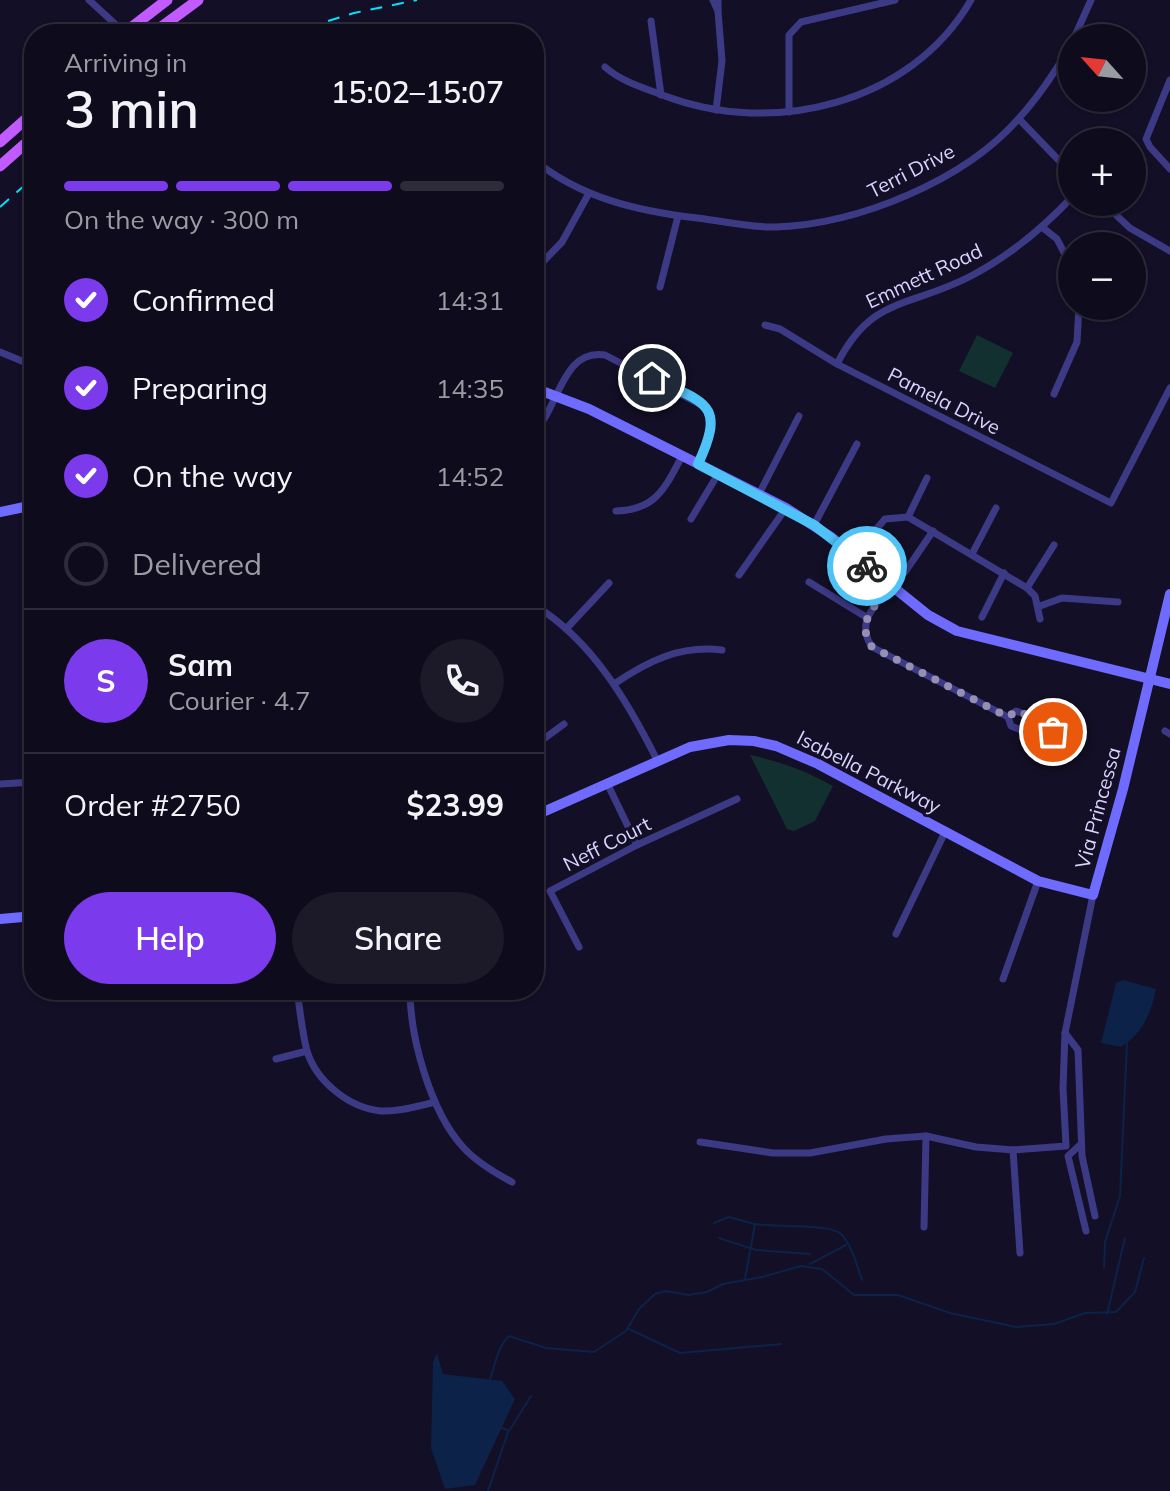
<!DOCTYPE html>
<meta charset="utf-8">
<style>
:root{--surface:#0e0b1c;--page:#1c1929;--text:#f1f3f6;--muted:#9b9ba3;--line:#2e2b3b;--accent:#7c3aed}
body{margin:0;font-family:Mulish,sans-serif;background:var(--page);color:var(--text);height:100vh;display:flex;flex-direction:column;font-size:30px;white-space:nowrap}
*{box-sizing:border-box;margin:0}
p{font-size:26px;color:var(--muted)}
.icon{flex:none;width:44px;height:44px;fill:none;stroke:currentColor;stroke-width:2;stroke-linecap:round;stroke-linejoin:round}
.map{position:relative;flex:1;overflow:hidden}
.drawer{position:absolute;left:24px;top:24px;width:520px;height:976px;display:flex;flex-direction:column;background:var(--surface);border-radius:32px;box-shadow:0 2px 6px #0004,0 0 0 2px var(--line)}
.drawer>*{flex:none}
.needle{width:52px;rotate:297deg}
.controls{position:absolute;left:1058px;top:24px;display:grid;gap:16px}
.controls a{display:grid;place-items:center;width:88px;height:88px;border-radius:50%;background:var(--surface);box-shadow:0 2px 6px #0004,0 0 0 2px var(--line);font-size:40px}
.pin{position:absolute;display:grid;place-items:center;width:68px;height:68px;color:#fff;margin:-34px;border:4px solid #fff;border-radius:50%;box-shadow:0 2px 8px #0007}
.courier{position:absolute;display:grid;place-items:center;width:80px;height:80px;margin:-40px;border:6px solid #4fc3f7;border-radius:50%;background:#fff;color:#222;box-shadow:0 2px 10px #0007}
.summary em{font-style:normal;font-weight:600}
.summary div{display:flex;flex-direction:column-reverse}
.summary{display:flex;align-items:center;justify-content:space-between;height:136px;padding:0 40px}
h1{font-size:52px;font-weight:600;line-height:60px}
.bar{display:grid;grid-template-columns:repeat(4,1fr);gap:12px 8px;align-content:center;height:96px;padding:0 40px}
.bar i{height:10px;border-radius:6px;background:var(--line)}
.bar .on{background:var(--accent)}
.bar p{grid-column:span 4}
.line{display:flex;align-items:center;gap:20px;padding:0 40px;border-top:2px solid var(--line)}
.line div{flex:1}
.round{display:grid;place-items:center;flex:none;width:84px;height:84px;border-radius:42px;background:var(--page)}
ol{padding:0 40px;list-style:none}
li{display:flex;align-items:center;gap:24px;height:88px}
li p{margin-inline-start:auto}
li .icon{padding:8px;border-radius:50%;background:var(--accent);color:#fff;stroke-width:4}
li:last-child{color:var(--muted)}
li i{width:44px;height:44px;border:4px solid var(--line);border-radius:50%}
.cta{display:flex;gap:16px;margin-top:auto;padding:16px 40px}
.cta a{flex:1;height:92px;border-radius:48px;background:var(--accent);color:#fff;font-size:32px;font-weight:600;line-height:92px;text-align:center}
.cta a+a{background:var(--page);color:var(--text)}
.map>svg:first-child{display:block}
.green{fill:#12302f}
.water{fill:#0c2248}
.lines{fill:none;stroke-linecap:round;stroke-linejoin:round}
.stream{stroke:#0c2248;stroke-width:2}
.street{stroke:#3d3a85;stroke-width:7}
.secondary{stroke:#6f6bff;stroke-width:10}
.primary{stroke:#c25bff;stroke-width:11}
.rail{stroke:#00e5ff;stroke-width:2;stroke-dasharray:12 10;stroke-linecap:butt}
.done{stroke:#948fb3;stroke-width:8;stroke-dasharray:0 14.4}
.route{stroke:#4fc3f7;stroke-width:10}
.labels{text-anchor:middle;stroke-width:6;stroke-linejoin:round;paint-order:stroke}
.street-label{font-size:20px;fill:#d9d4ff;stroke:#130f26}
</style>
<div class="map">
<svg width="1170" height="1491" viewBox="0 0 1170 1491">
<rect width="100%" height="100%" fill="#130f26"/>
<g class="green">
<path d="M977 335 1013 353 995 388 959 371Z"/>
<path d="M750 755C782 762 806 771 833 786L815 821 794 831 787 829Z"/>
</g>
<g class="water">
<path d="M1123 980 1156 989C1151 1013 1143 1033 1121 1047L1101 1043 1116 983Z"/>
<path d="M437 1353 443 1374 502 1381 515 1399 475 1485 445 1489 431 1448 433 1362Z"/>
</g>
<g class="lines">
<g class="stream">
<path d="M714 1223 729 1217 754 1224"/>
<path d="M719 1238 756 1250 810 1254"/>
<path d="M810 1264 846 1245"/>
<path d="M1104 1267 1105 1242 1120 1196 1127 1043"/>
<path d="M745 1279 755 1224C775 1227 830 1224 841 1234 852 1245 857 1266 862 1280"/>
<path d="M1107 1314 1125 1238"/>
<path d="M629 1329 680 1353 781 1344"/>
<path d="M489 1382C495 1367 497 1347 509 1336L546 1348 594 1352 626 1331 639 1309 655 1294 666 1291 689 1295 707 1292 723 1284 762 1277 801 1266 822 1269 854 1295H898L950 1313 1016 1327 1054 1324 1085 1313 1116 1312 1135 1292 1144 1258"/>
<path d="M500 1427 509 1431 531 1396"/>
<path d="M488 1491 508 1432"/>
</g>
<g class="street">
<path d="M89 0 126 34"/>
<path d="M713 0 718 11V0"/>
<path d="M651 21 661 95"/>
<path d="M1074 38 1091 0"/>
<path d="M605 67C622 82 644 88 665 96 773 137 911 104 971 0"/>
<path d="M1170 80 1146 139 1150 147 1170 169"/>
<path d="M716 110 722 61 718 11"/>
<path d="M789 112V35L801 22 895 0"/>
<path d="M1019 119 1072 174"/>
<path d="M534 160C581 198 637 211 697 218 723 221 750 228 776 227 858 224 965 181 1020 117 1040 95 1057 69 1072 43"/>
<path d="M1102 202 1130 228 1170 251"/>
<path d="M1043 228 1057 239 1072 268"/>
<path d="M534 271 562 242 588 195"/>
<path d="M660 287 678 216"/>
<path d="M765 325 780 329 837 364 1111 503 1170 388"/>
<path d="M0 352 34 366"/>
<path d="M837 364C872 295 910 308 971 276 1009 256 1043 228 1072 197"/>
<path d="M1054 394 1077 342 1079 306"/>
<path d="M534 432C559 408 562 348 605 355L707 408 712 429 698 464"/>
<path d="M759 494 799 416"/>
<path d="M616 511C656 510 665 488 682 456"/>
<path d="M908 517 927 478"/>
<path d="M691 519 718 474"/>
<path d="M814 525 857 444"/>
<path d="M972 554 996 508"/>
<path d="M854 555 885 519 908 517 1027 588 1035 596 1040 619"/>
<path d="M905 572 933 531"/>
<path d="M739 575 786 508"/>
<path d="M809 582 866 617"/>
<path d="M891 586C875 606 855 622 872 647L1008 717"/>
<path d="M1027 588 1054 545"/>
<path d="M534 605C591 639 628 702 657 760"/>
<path d="M1040 606 1062 598 1118 602"/>
<path d="M982 617 1004 573"/>
<path d="M566 629 609 583"/>
<path d="M614 684C648 661 680 645 722 650"/>
<path d="M1016 711 1050 723 1053 727 1051 735 1042 738 1011 726 1008 717Z"/>
<path d="M1165 731 1170 734"/>
<path d="M534 746 564 724"/>
<path d="M607 783 637 845"/>
<path d="M0 784 34 782"/>
<path d="M896 934 945 832"/>
<path d="M579 947 550 891 637 845 737 799"/>
<path d="M1003 979 1038 881"/>
<path d="M297 990C300 1010 302 1032 307 1051 316 1081 349 1108 381 1111 399 1112 418 1106 435 1102"/>
<path d="M410 990C410 1037 430 1110 462 1146 475 1161 495 1173 512 1182"/>
<path d="M1065 1033 1078 1050 1082 1156 1095 1216"/>
<path d="M276 1059 307 1051"/>
<path d="M700 1142 773 1153H810L886 1139 926 1136 976 1147 1013 1150 1066 1146 1063 1088 1065 1033 1093 895"/>
<path d="M1081 1144 1068 1156 1086 1231"/>
<path d="M1013 1150 1020 1253"/>
<path d="M924 1227 926 1136"/>
</g>
<g class="secondary">
<path d="M534 388 589 409 786 508 831 537 928 615 957 631 1170 684"/>
<path d="M0 512 34 505"/>
<path d="M534 816 690 747 729 740 754 741 776 746 818 764 1038 881 1093 895 1123 789 1170 594"/>
<path d="M0 919 34 916"/>
</g>
<g class="primary">
<path d="M123 34 167 0"/>
<path d="M152 34 198 0"/>
<path d="M0 142 34 112"/>
<path d="M0 166 34 136"/>
</g>
<g class="rail">
<path d="M286 34 354 13 417 0"/>
<path d="M0 207 34 177"/>
</g>
</g>
<g class="lines">
<path class="done" d="M867 566 891 586C875 606 855 622 872 647L1008 717 1016 711 1047 722 1053 727V732"/>
<path class="route" d="M652 378C704 403 727 402 698 464L814 525 867 566"/>
</g>
<g class="labels">
<g class="street-label">
<text transform="translate(911 171) rotate(-27)" y="7">Terri Drive</text>
<text transform="translate(924 276) rotate(-25)" y="7">Emmett Road</text>
<text transform="translate(944 401) rotate(27)" y="7">Pamela Drive</text>
<text transform="translate(869 772) rotate(27)" y="7">Isabella Parkway</text>
<text transform="translate(1098 808) rotate(-75)" y="7">Via Princessa</text>
<text transform="translate(607 844) rotate(-27)" y="7">Neff Court</text>
</g>
</g>
</svg>
<div class="controls">
<a><svg class="needle" viewBox="-14 -14 28 28"><path d="M0-13l5 13h-10z" fill="#e53935"/><path d="M0 13l5-13h-10z" fill="#9b9ba3"/></svg></a>
<a>+</a>
<a>−</a>
</div>
<div class="pin" style="left:1053px;top:732px;background:#ea580c"><svg class="icon" aria-label="bag" viewBox="0 0 24 24"><path d="M5 8h14l-1 12H6zM9 8a3 3 0 0 1 6 0"/></svg></div>
<div class="pin" style="left:652px;top:378px;background:#1f2937"><svg class="icon" aria-label="home" viewBox="0 0 24 24"><path d="M3 11l9-7 9 7M6 9v11h12V9"/></svg></div>
<div class="courier" style="left:867px;top:566px"><svg class="icon" aria-label="bike" viewBox="0 0 24 24"><circle cx="6" cy="16" r="4"/><circle cx="18" cy="16" r="4"/><path d="M6 16l4-8h5l3 8M10 8l3 8H6M13 5h3"/></svg></div>
<section class="drawer">
<div class="summary"><div><h1>3 min</h1><p>Arriving in</p></div><em>15:02–15:07</em></div>
<div class="bar"><i class="on"></i><i class="on"></i><i class="on"></i><i></i><p>On the way · 300 m</p></div>
<ol>
<li><svg class="icon" aria-label="check" viewBox="0 0 24 24"><path d="M5 12l5 5 9-10"/></svg>Confirmed<p>14:31</p></li>
<li><svg class="icon" aria-label="check" viewBox="0 0 24 24"><path d="M5 12l5 5 9-10"/></svg>Preparing<p>14:35</p></li>
<li><svg class="icon" aria-label="check" viewBox="0 0 24 24"><path d="M5 12l5 5 9-10"/></svg>On the way<p>14:52</p></li>
<li><i></i>Delivered</li>
</ol>
<div class="line" style="height:144px"><b class="round" style="background:var(--accent);color:#fff">S</b><div><b>Sam</b><p>Courier · 4.7</p></div><a class="round"><svg class="icon" aria-label="phone" viewBox="0 0 24 24"><path d="M5 4h4l2 5-3 2q2 4 5 5l2-3 5 2v4C11 20 4 13 5 4z"/></svg></a></div>
<div class="line" style="height:104px"><div>Order #2750</div><b>$23.99</b></div>
<div class="cta"><a>Help</a><a>Share</a></div>
</section>
</div>
